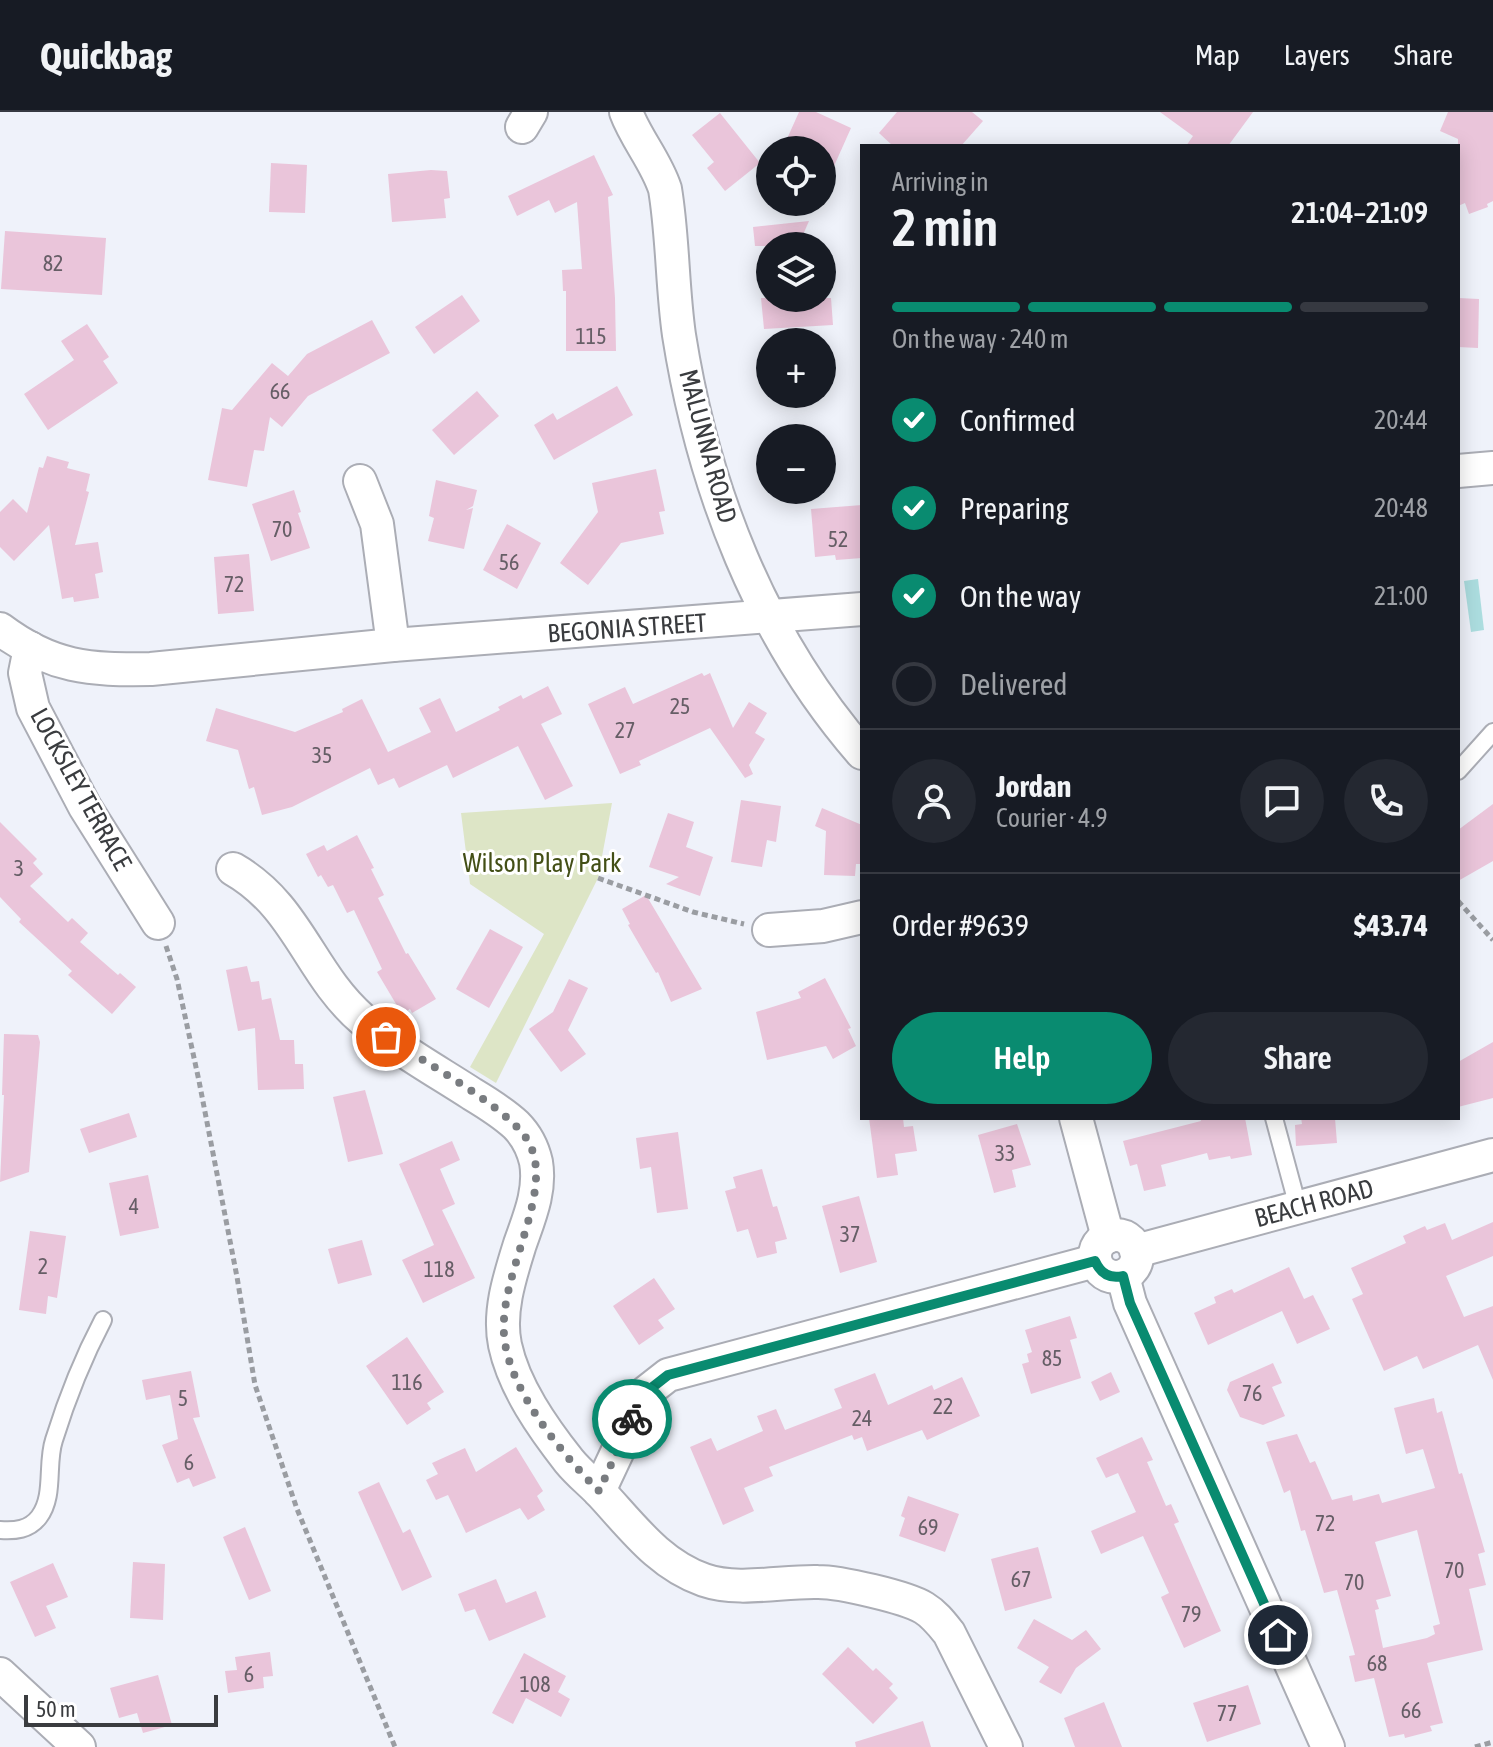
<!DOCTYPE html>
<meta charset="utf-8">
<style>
:root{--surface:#171b24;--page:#242831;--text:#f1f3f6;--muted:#9ea1a6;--line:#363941;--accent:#098b70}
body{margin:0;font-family:"Asap Condensed",sans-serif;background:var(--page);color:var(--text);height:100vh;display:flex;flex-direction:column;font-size:30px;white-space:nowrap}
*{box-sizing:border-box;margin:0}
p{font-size:26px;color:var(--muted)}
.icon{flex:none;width:44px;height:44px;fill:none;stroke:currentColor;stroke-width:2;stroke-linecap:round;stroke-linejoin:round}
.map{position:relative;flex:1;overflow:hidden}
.drawer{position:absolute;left:860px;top:32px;width:600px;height:976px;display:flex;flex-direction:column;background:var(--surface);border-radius:0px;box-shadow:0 4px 20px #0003}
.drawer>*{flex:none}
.controls{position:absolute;left:756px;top:24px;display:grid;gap:16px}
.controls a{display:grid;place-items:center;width:80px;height:80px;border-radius:50%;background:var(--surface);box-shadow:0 4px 20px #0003;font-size:40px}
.scale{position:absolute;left:24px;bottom:20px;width:194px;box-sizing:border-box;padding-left:8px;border:4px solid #3a3c3f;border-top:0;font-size:22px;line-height:28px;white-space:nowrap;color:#3a3c3f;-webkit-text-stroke:6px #fff;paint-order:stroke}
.pin{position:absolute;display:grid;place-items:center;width:68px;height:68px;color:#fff;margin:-34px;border:4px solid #fff;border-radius:50%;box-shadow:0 2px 8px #0007}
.courier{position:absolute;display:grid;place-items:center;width:80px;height:80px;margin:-40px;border:6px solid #098b70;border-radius:50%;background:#fff;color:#222;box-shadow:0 2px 10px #0007}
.overview em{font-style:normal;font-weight:600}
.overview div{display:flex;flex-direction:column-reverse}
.overview{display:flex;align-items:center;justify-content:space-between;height:136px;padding:0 32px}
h1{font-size:52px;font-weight:600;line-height:60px}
.bar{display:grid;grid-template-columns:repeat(4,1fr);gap:12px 8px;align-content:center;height:96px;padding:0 32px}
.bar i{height:10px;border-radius:6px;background:var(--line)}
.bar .selected{background:var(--accent)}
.bar p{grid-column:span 4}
.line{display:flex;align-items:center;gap:20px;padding:0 32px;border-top:2px solid var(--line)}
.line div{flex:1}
.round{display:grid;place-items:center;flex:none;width:84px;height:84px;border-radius:42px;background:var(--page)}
ol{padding:0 32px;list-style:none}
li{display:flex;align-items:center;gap:24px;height:88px}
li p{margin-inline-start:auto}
li .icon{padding:8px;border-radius:50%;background:var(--accent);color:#fff;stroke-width:4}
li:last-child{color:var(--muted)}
li i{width:44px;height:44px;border:4px solid var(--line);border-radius:50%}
.primary-button{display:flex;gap:16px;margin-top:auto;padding:16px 32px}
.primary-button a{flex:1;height:92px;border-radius:48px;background:var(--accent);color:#fff;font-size:32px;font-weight:600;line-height:92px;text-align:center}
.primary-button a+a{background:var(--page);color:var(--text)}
header{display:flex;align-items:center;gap:48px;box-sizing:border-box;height:112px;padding:0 40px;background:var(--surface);border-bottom:2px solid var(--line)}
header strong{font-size:38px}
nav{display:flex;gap:44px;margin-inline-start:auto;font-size:28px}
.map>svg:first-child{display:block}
.green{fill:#dde5c6}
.water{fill:#acdddf}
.building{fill:#eac5da;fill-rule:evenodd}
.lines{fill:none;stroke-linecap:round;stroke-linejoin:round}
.service-casing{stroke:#abadb5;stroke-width:20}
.minor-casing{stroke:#abadb5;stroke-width:36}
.path{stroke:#9a9da2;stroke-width:5;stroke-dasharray:6 4;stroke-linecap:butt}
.service{stroke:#fff;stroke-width:16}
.minor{stroke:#fff;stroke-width:32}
.done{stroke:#797c80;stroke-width:8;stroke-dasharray:0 14.4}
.route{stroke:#098b70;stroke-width:10}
.labels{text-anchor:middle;stroke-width:6;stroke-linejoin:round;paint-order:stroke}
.number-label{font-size:22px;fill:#665e66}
.street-label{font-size:26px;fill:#3a3c3f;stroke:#fff}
.park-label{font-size:26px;fill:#434f16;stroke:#fff}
</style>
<header>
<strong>Quickbag</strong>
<nav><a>Map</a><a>Layers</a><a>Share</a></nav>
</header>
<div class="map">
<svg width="1493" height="1635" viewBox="0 0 1493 1635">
<rect width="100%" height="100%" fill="#eff2fa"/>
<path class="green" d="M612 691 598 766 496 971 470 955 544 822 470 772 461 701Z"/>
<path class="water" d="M1478 467 1484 518 1471 520 1464 469Z"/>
<g class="building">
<path d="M799 0H816L851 16 822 81V38H782Z"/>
<path d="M897 0H972L983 9 961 34H893L879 21Z"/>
<path d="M1160 0H1253L1228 34H1186L1193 24Z"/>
<path d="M1448 0H1493V89L1487 92 1488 95 1469 102 1465 91 1458 94V27L1440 19Z"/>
<path d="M720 1 760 51 725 79 707 56 714 50 692 23Z"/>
<path d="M594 43 613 83 608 85 615 186 616 239H566V179H563L562 158 582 157 577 90 555 101 549 88 517 104 508 84Z"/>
<path d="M271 51 307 53 305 101 269 100Z"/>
<path d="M431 58 447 59 450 86 444 87 446 106 392 110 388 62Z"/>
<path d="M809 109 798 134H755L753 115Z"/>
<path d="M5 119 106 126 102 183 1 177Z"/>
<path d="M462 183 480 209 434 242 415 215Z"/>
<path d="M761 186H831L833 213 764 217Z"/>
<path d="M1458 186 1479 187 1478 236 1458 235Z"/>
<path d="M372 208 390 241 308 284 282 315 270 305 264 339 254 338 247 375 208 368 222 296 232 298 272 251 288 264 307 242Z"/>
<path d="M87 212 109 245 103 249 118 271 48 318 24 282 74 248 61 229Z"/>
<path d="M617 274 633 303 554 348 534 313 553 301 557 308Z"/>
<path d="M477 279 499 304 454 343 432 318Z"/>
<path d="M47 344 69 350 67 356 90 362 86 379 89 380 75 433 98 430 103 460 95 462 99 486 74 490 73 485 62 487 49 413 14 449 0 435V400L13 387 27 401 39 355 43 356Z"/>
<path d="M656 357 665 399 659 400 664 422 621 431 588 473 560 451 598 400 592 371Z"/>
<path d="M436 368 477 378 473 394 466 398 473 396 464 437 428 429 434 406 429 404Z"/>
<path d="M294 378 301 400 298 401 310 436 271 449 252 392Z"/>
<path d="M862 393V446L836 448 835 443 815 445 811 397Z"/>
<path d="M507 412 541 431 517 477 483 458Z"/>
<path d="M249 442 254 499 218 502 214 445Z"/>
<path d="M702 561 704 564 710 561 733 616 749 590 767 601 755 621 765 627 749 653 753 662 745 666 710 616 639 649 641 653 620 662 588 592 625 575 633 592Z"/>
<path d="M548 574 562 602 541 612 573 674 545 688 518 634 453 666 447 653 399 676 394 666 378 673 370 656 292 695 262 703 254 675 249 677 238 638 206 629 216 596 295 620 343 600 342 597 362 587 388 640 431 620 419 596 440 586 456 620 500 598 498 595 521 583 523 587Z"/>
<path d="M741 688 781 694 776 730 767 728 762 755 731 750Z"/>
<path d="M1493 692V749L1458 769V718Z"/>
<path d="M822 696 862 713 860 752H856L855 764 824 763 826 719 815 714Z"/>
<path d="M668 701 694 710 686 735 713 745 700 784 666 772 679 765 649 755Z"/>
<path d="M0 710 37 747 33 751 43 762 30 774 68 810 72 806 88 821 80 830 118 863 120 861 136 875 112 902 68 863 72 859 19 810 21 807 0 785Z"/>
<path d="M357 723 374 756 371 757 384 783 378 786 406 842 408 841 436 887 412 901 410 897 402 902 377 860 382 857 354 798 347 801 333 773 328 775 321 763 318 765 306 742 324 733 327 739Z"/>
<path d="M646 783 702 877 671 890 658 860 656 861 628 813 630 812 622 797Z"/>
<path d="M490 817 523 835 489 896 456 877Z"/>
<path d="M247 854 251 870 259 869 262 888 271 886 280 928H294L295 952H303L304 977 258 978 255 916 238 919 226 858Z"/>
<path d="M825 866 851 916 848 917 856 934 833 947 826 934 767 948 756 900 801 886 798 880Z"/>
<path d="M569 867 588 876 568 918 586 942 561 960 529 917 553 900Z"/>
<path d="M4 922 38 923 40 930 29 1060 0 1070 4 983H2Z"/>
<path d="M1493 930V986L1458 995V950Z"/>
<path d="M365 978 383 1042 348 1050 333 985Z"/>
<path d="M129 1001 137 1025 89 1041 80 1017Z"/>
<path d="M869 1006H903L904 1015 913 1014 917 1039 895 1042 898 1063 877 1066Z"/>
<path d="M1200 1006H1245L1252 1043 1231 1047 1230 1044 1209 1048 1207 1041 1161 1053 1166 1074 1144 1079 1137 1052 1130 1054 1123 1029 1201 1009Z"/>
<path d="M1301 1006H1335L1337 1031 1296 1034 1295 1013 1302 1012Z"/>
<path d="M1017 1012 1031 1053 1012 1058 1016 1075 994 1081 978 1023Z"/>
<path d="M678 1020 688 1097 657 1101 651 1055 640 1057 636 1026Z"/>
<path d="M452 1029 460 1048 440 1057 455 1092 442 1098 475 1166 423 1191 402 1148 434 1133 399 1052Z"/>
<path d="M762 1057 773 1095 777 1094 787 1127 775 1130 777 1141 757 1146 748 1117 737 1120 725 1079 736 1076 733 1065Z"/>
<path d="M148 1063 159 1116 120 1124 109 1071Z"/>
<path d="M859 1084 877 1150 840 1161 822 1094Z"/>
<path d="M1493 1110V1144L1446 1164 1464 1205 1493 1194V1268L1478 1233 1423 1257 1417 1244 1384 1259 1352 1187 1363 1182 1351 1156 1406 1131 1403 1124 1425 1114 1427 1118 1445 1111 1452 1128Z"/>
<path d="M30 1119 66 1124 57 1186 48 1184 46 1202 19 1198Z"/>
<path d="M362 1128 372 1163 338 1172 328 1137Z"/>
<path d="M1289 1155 1304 1187 1313 1183 1330 1217 1297 1232 1282 1199 1208 1233 1194 1201 1216 1191 1214 1185 1232 1177 1234 1181Z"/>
<path d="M654 1166 675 1197 658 1208 664 1216 639 1233 613 1194Z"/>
<path d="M1070 1204 1077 1226 1070 1228 1081 1266 1031 1282 1022 1252 1029 1250 1027 1242 1032 1240 1025 1218Z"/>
<path d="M407 1225 444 1280 427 1291 431 1297 407 1313 366 1254Z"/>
<path d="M1273 1251 1282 1271 1272 1275 1285 1304 1263 1313 1240 1305 1227 1278 1230 1270Z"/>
<path d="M191 1259 200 1305 193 1306 216 1366 193 1375 189 1366 177 1371 162 1333 178 1327 170 1283 146 1288 142 1268Z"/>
<path d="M1111 1260 1120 1280 1100 1289 1091 1270Z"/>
<path d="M875 1261 888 1293 932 1273 934 1278 962 1265 980 1304 927 1328 922 1318 867 1339 862 1325 854 1328 852 1323 769 1355 773 1364 744 1376 754 1399 723 1413 690 1335 711 1326 717 1339 763 1319 757 1304 776 1297 785 1318 842 1296 834 1277Z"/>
<path d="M1434 1286 1437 1301 1442 1299 1459 1362 1462 1361 1485 1440 1478 1442 1486 1473 1469 1477 1483 1538 1427 1551 1443 1611 1430 1614 1432 1619 1405 1626 1404 1622 1389 1625 1374 1566 1355 1570 1349 1544 1355 1543 1337 1478 1324 1481 1305 1418 1301 1419 1290 1378 1284 1381 1266 1330 1297 1322 1310 1351 1315 1349 1332 1388 1352 1383 1353 1389 1379 1382 1382 1391 1435 1376 1423 1337 1406 1342 1394 1296ZM1417 1418 1440 1512 1433 1514 1435 1522 1427 1526 1383 1536 1375 1498 1379 1497 1376 1488 1391 1484 1375 1430Z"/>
<path d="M1142 1325 1153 1348 1147 1350 1166 1394 1171 1392 1179 1410 1174 1412 1221 1519 1184 1536 1161 1485 1169 1481 1143 1424 1101 1442 1091 1419 1136 1400 1118 1361 1106 1366 1096 1346Z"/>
<path d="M516 1335 543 1379 537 1384 545 1398 528 1408 520 1396 466 1421 448 1383 436 1388 426 1368 438 1362 432 1351 465 1336 476 1360Z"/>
<path d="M379 1370 403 1421 410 1417 432 1465 402 1479 358 1380Z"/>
<path d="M908 1384 959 1402 945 1440 899 1424 905 1406 901 1404Z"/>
<path d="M245 1415 271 1479 249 1488 223 1425Z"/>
<path d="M1038 1435 1052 1486 1005 1499 991 1447Z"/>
<path d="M133 1450 165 1452 163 1508 130 1506Z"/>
<path d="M53 1451 68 1485 46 1494 56 1516 35 1525 10 1470Z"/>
<path d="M496 1467 506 1491 536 1479 546 1505 489 1529 475 1497 465 1500 458 1482Z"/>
<path d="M1034 1507 1072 1528 1086 1518 1101 1537 1076 1556 1061 1582 1039 1570 1049 1555 1017 1536Z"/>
<path d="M848 1535 873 1559 876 1556 893 1572 889 1576 898 1586 873 1612 822 1562Z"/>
<path d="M270 1540 273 1564 263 1565 264 1576 228 1581 225 1559 237 1558 235 1545Z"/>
<path d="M524 1541 566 1564 558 1580 570 1587 561 1605 526 1586 513 1612 492 1601Z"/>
<path d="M158 1563 172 1613 143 1621 137 1601 119 1606 110 1576Z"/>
<path d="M1248 1573 1261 1612 1207 1630 1193 1591Z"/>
<path d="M1104 1590 1122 1635H1075L1064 1606Z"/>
<path d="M923 1609 931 1635H856L855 1630Z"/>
</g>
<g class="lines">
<defs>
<g id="service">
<path d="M1458 659 1493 620"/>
<path d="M1274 1006 1298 1095"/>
<path d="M0 1418C15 1419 29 1418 39 1405 55 1384 46 1352 54 1328 67 1286 83 1246 103 1208"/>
</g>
<g id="minor">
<path d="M626 0C636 27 656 49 665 77 673 125 672 174 679 223 703 375 760 524 862 641"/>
<path d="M522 15 531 0"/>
<path d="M1458 359 1493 356"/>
<path d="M360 369 377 412 393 533"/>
<path d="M0 517C52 556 89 558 151 557L393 533 862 497"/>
<path d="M30 536 25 561 33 596 85 695 158 811"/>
<path d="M233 757C298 794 309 861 362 907 395 936 435 958 472 982 487 991 503 1001 516 1013 526 1023 533 1037 536 1050 541 1079 529 1106 520 1132 510 1164 498 1200 505 1233 514 1275 543 1316 569 1349 578 1360 589 1369 599 1379 631 1413 658 1452 704 1468 739 1480 781 1469 818 1470 840 1470 906 1485 924 1496 934 1502 941 1511 949 1521L1006 1635"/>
<path d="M769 818 823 814 862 805"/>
<path d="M1076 1006 1108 1125"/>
<circle cx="1116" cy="1144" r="21"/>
<path d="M1136 1139 1493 1043"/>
<path d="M1123 1164 1130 1191 1328 1635"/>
<path d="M599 1379 645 1281 668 1263 1095 1149"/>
<path d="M0 1562 79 1635"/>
</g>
</defs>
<use href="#service" class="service-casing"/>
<use href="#minor" class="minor-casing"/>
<g class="path">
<path d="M598 766 693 800 744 812"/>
<path d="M1458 789 1493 828"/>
<path d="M166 834 177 867 199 969 237 1165 255 1273 297 1397 395 1635"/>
<path d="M1475 1635 1493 1630"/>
</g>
<use href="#service" class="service"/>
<use href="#minor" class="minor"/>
</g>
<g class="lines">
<path class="done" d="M386 925C421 948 509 996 528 1029 558 1080 494 1167 505 1231 513 1283 563 1343 599 1379L632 1307"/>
<path class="route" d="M632 1307 645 1281 668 1263 1095 1149C1101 1162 1110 1167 1123 1164L1130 1191 1278 1523"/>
</g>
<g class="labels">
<g class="number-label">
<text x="53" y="159">82</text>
<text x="591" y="232">115</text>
<text x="280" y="287">66</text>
<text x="282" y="425">70</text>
<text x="838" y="435">52</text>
<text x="509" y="458">56</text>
<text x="234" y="480">72</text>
<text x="680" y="602">25</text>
<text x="625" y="626">27</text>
<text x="322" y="651">35</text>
<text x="19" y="764">3</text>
<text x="1005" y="1049">33</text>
<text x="134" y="1102">4</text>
<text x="850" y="1130">37</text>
<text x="43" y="1162">2</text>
<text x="439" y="1165">118</text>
<text x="1052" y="1254">85</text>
<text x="407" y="1278">116</text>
<text x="1252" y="1289">76</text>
<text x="183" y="1294">5</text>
<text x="943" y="1302">22</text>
<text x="862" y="1314">24</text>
<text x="189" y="1358">6</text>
<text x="1325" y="1419">72</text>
<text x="928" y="1423">69</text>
<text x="1454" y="1466">70</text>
<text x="1021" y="1475">67</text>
<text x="1354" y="1478">70</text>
<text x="1191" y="1510">79</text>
<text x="1377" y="1559">68</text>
<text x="249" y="1570">6</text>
<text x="535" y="1580">108</text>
<text x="1411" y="1606">66</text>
<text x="1227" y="1609">77</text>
</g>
<g class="street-label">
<text transform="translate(708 334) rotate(75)" y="9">MALUNNA ROAD</text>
<text transform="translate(627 516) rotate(-4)" y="9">BEGONIA STREET</text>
<text transform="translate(81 677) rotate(61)" y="9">LOCKSLEY TERRACE</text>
<text transform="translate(1314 1091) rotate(-15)" y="9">BEACH ROAD</text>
</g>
<g class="park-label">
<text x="542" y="760">Wilson Play Park</text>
</g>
</g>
</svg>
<div class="controls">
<a><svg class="icon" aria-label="locate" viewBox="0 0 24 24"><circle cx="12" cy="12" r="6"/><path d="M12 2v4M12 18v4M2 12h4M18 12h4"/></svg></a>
<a><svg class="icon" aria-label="layers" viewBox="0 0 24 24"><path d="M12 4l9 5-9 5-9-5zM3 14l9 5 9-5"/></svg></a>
<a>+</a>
<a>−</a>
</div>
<div class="scale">50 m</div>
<div class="pin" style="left:386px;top:925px;background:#ea580c"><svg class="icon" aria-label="bag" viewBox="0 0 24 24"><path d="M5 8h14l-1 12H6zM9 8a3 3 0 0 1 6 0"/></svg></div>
<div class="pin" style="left:1278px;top:1523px;background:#1f2937"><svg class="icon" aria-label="home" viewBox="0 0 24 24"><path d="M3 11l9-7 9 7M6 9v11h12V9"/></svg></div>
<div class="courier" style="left:632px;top:1307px"><svg class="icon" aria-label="bike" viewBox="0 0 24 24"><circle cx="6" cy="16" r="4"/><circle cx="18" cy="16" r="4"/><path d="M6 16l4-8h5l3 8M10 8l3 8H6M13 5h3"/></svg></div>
<section class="drawer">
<div class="overview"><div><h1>2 min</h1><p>Arriving in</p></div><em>21:04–21:09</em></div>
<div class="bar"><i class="selected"></i><i class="selected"></i><i class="selected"></i><i></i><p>On the way · 240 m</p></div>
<ol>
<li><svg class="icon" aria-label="check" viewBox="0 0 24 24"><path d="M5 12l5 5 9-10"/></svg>Confirmed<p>20:44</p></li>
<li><svg class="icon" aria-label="check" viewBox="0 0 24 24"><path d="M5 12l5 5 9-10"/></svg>Preparing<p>20:48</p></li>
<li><svg class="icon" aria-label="check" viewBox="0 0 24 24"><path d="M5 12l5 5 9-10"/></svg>On the way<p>21:00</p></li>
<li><i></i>Delivered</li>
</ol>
<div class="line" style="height:144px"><a class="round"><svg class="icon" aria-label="person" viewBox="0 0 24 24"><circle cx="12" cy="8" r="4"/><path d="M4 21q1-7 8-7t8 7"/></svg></a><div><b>Jordan</b><p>Courier · 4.9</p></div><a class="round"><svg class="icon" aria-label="chat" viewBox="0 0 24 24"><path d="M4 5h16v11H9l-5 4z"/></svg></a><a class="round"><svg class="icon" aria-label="phone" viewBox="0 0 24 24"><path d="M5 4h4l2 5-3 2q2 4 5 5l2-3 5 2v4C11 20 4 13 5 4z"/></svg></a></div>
<div class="line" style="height:104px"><div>Order #9639</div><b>$43.74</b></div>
<div class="primary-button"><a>Help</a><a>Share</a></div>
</section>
</div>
